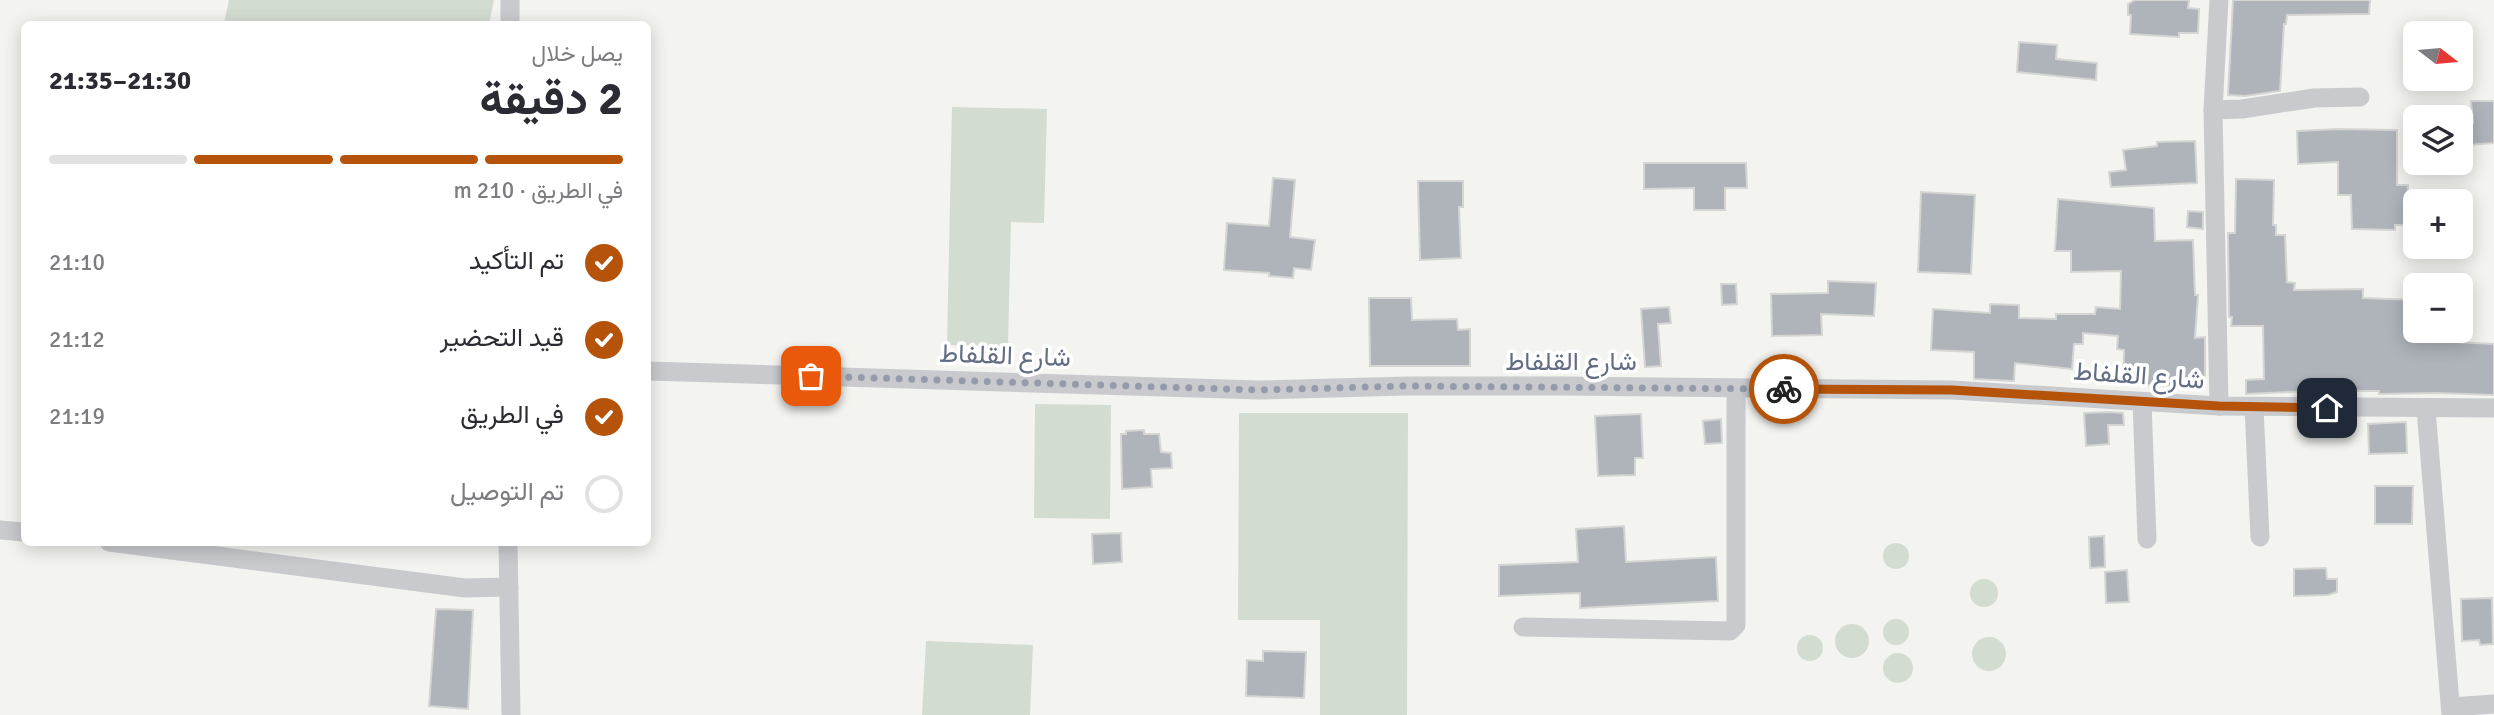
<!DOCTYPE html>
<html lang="ar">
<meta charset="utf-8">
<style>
:root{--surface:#fff;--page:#f7f7f7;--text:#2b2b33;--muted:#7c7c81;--line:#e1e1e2;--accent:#b45309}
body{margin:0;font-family:Signika,Vazirmatn,sans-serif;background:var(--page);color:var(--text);direction:rtl;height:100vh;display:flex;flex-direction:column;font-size:26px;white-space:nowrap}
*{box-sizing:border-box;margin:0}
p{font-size:23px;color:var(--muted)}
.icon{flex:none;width:38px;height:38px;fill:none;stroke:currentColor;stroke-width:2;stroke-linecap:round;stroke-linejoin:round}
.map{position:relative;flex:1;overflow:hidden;direction:ltr}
.drawer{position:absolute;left:21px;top:21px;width:630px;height:525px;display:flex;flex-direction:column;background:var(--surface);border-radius:10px;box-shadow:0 4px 18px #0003;direction:rtl}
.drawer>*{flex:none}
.needle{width:46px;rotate:106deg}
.tools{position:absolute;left:2403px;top:21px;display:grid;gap:14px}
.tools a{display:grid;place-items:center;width:70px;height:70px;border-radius:10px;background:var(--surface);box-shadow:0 4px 18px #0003;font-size:35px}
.pin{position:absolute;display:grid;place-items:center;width:60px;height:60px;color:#fff;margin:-30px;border-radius:14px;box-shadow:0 4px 10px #0006}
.courier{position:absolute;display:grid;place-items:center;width:70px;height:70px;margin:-35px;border:5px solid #b45309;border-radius:50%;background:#fff;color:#222;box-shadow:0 2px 9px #0007}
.summary em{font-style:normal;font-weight:700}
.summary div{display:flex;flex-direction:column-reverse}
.summary{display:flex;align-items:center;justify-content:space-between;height:119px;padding:0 28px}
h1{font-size:46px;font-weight:700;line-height:52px}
.bar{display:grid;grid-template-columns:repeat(4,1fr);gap:10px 7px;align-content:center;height:84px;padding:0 28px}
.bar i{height:9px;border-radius:5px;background:var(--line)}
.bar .selected{background:var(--accent)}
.bar p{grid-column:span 4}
ol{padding:0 28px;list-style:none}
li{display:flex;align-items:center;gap:21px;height:77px}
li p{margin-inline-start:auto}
li .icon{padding:7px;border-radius:50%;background:var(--accent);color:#fff;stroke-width:4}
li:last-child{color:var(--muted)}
li i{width:38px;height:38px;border:4px solid var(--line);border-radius:50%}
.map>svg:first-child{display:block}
.green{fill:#d3dcd0}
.building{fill:#aeb4ba;stroke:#d5d5d3;stroke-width:2}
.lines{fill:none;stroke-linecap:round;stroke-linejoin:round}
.minor{stroke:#c8cace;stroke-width:19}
.done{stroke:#949ca9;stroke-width:7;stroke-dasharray:0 12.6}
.route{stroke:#b45309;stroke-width:9}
.labels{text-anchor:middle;stroke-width:7;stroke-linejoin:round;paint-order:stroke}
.street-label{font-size:26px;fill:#616d83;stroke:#fff}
</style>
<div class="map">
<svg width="2494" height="715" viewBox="0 0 2494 715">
<rect width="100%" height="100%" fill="#f3f4f0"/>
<g class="green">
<path d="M229 0H494L489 24H224Z"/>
<path d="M952 107 1047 109 1044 223 1011 222 1008 346 947 345Z"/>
<path d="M1035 404 1111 405 1110 519 1034 518Z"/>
<path d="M1239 413H1408L1407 715H1320V620H1238Z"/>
<circle cx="1896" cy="556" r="13"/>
<circle cx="1984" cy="593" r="14"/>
<circle cx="1896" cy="632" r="13"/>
<circle cx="1852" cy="641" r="17"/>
<circle cx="1810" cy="648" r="13"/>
<circle cx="1989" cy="654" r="17"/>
<path d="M926 641 1033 645 1030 715H922Z"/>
<circle cx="1898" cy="668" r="15"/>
</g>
<g class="building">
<path d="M2135 0H2189L2188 8 2199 9 2198 33H2179V37L2130 34 2131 15H2128V4Z"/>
<path d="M2233 0H2370L2369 14 2287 15 2286 24H2284L2280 91 2245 96 2228 95Z"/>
<path d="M2019 42 2057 45 2056 59 2097 63 2096 80 2017 72Z"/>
<path d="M2471 101H2494V143L2467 145V127L2473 123Z"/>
<path d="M2337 129 2397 130V185H2408L2407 225H2395V230L2352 229 2351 195H2338V162L2298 164 2297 131Z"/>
<path d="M2195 141 2197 183 2111 187 2109 172 2126 170 2123 150 2157 146V142Z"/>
<path d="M1644 163H1746L1747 188H1725V210H1694V188L1644 189Z"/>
<path d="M1273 178 1295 180 1290 237 1315 240 1311 270 1294 268 1293 278 1269 276V273L1224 270 1227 223 1269 226Z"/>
<path d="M2236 179 2274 180 2273 225H2276V235H2285L2287 282 2295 283 2294 290 2363 289V298L2415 300V340L2494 344V395L2437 393 2379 394V391H2352V389L2246 394V380L2264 379 2263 326H2231L2232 317H2229L2228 233H2235Z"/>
<path d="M1418 181H1463V207H1459L1461 258 1420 260Z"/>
<path d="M1921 192 1975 195 1971 274 1918 272Z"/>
<path d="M2058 199 2154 208 2155 241 2193 240 2195 295H2198L2195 338 2205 337V387L2123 384 2124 350 2117 349 2118 336 2083 333V344H2074L2072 369 2015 363 2014 381 1974 379V352L1931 350 1933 309 1990 313V304L2019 305V318L2056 319V314H2095L2096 307 2120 309 2121 271 2071 272V251H2055Z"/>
<path d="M2188 211 2203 212V229L2187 227Z"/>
<path d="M1828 281 1876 283 1874 316 1821 314 1822 335 1772 336 1771 294 1828 293Z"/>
<path d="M1721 284H1736L1737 304 1722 305Z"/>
<path d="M1369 298H1411L1412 320 1457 319 1458 330 1470 329V366H1370Z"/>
<path d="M1669 307 1671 323 1658 324 1661 366 1645 367 1641 309Z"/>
<path d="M2109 412 2123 413 2124 425H2108L2109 444 2086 446 2084 413Z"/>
<path d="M1641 414 1643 458H1635V475L1598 476 1595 416Z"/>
<path d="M1721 419 1722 443 1705 444 1703 421Z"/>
<path d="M2406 422 2407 453 2369 454 2368 424Z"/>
<path d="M1144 430V434H1159L1161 452 1171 453 1172 468 1151 469 1152 487 1122 489 1121 434H1126V431Z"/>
<path d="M2375 486H2413L2412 524H2375Z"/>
<path d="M1624 526 1626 562 1716 557 1718 601 1580 608V593L1499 596V565L1578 562 1576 529Z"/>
<path d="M1121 533 1122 562 1093 564 1092 534Z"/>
<path d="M2104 536 2105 567 2090 568 2089 537Z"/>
<path d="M2326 568 2327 579H2337V592L2328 595 2294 596V569Z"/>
<path d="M2127 570 2129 602 2106 603 2105 572Z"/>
<path d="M2492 598 2493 644 2480 645 2479 640 2462 641 2461 599Z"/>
<path d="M436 609 473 610 468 709 429 706Z"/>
<path d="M1263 651 1306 652 1304 698 1246 696 1247 660 1263 661Z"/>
</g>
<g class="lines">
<g class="minor">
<path d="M2219 0 2213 110 2219 406"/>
<path d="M510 24V0"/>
<path d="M2213 110 2242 109 2314 98 2360 97"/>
<path d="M648 371 1259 390 1406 386H1562L1952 390 2219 406 2494 408"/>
<path d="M2142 402 2147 539"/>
<path d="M2254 407 2260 537"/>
<path d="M2426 409 2451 715"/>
<path d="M0 530 24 532"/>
<path d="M109 542 465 588 509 587"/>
<path d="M508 542 511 715"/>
<path d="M1523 627 1730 631 1736 625V389"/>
<path d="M2451 707 2494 704"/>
</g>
</g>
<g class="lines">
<path class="done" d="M811 376 1259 390 1406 386 1784 389"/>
<path class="route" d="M1784 389 1952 390 2219 406 2327 408"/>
</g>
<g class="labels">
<g class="street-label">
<text transform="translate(1005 355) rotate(2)" y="9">شارع القلفاط</text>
<text x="1571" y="370">شارع القلفاط</text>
<text transform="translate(2139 375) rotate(4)" y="9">شارع القلفاط</text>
</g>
</g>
</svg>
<div class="tools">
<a><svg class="needle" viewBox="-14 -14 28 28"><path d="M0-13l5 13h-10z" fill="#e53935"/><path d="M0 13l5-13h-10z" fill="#7c7c81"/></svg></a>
<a><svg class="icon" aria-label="layers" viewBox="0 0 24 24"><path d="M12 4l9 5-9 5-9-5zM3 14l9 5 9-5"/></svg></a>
<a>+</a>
<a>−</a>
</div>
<div class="pin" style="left:811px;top:376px;background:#ea580c"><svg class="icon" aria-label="bag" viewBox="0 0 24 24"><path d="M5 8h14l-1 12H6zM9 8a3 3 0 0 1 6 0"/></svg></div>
<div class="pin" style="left:2327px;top:408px;background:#1f2937"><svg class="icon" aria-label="home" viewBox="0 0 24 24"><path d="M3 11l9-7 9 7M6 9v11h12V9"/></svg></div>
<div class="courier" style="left:1784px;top:389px"><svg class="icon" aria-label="bike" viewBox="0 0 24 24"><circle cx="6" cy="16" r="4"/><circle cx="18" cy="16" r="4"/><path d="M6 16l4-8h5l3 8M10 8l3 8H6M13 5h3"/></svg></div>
<section class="drawer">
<div class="summary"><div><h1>2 دقيقة</h1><p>يصل خلال</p></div><em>21:30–21:35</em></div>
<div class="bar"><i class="selected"></i><i class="selected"></i><i class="selected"></i><i></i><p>في الطريق · 210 m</p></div>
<ol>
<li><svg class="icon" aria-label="check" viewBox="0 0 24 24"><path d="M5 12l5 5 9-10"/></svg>تم التأكيد<p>21:10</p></li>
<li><svg class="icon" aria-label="check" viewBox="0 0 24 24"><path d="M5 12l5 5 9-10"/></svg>قيد التحضير<p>21:12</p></li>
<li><svg class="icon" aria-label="check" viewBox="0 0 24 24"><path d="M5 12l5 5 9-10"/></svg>في الطريق<p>21:19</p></li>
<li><i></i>تم التوصيل</li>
</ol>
</section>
</div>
